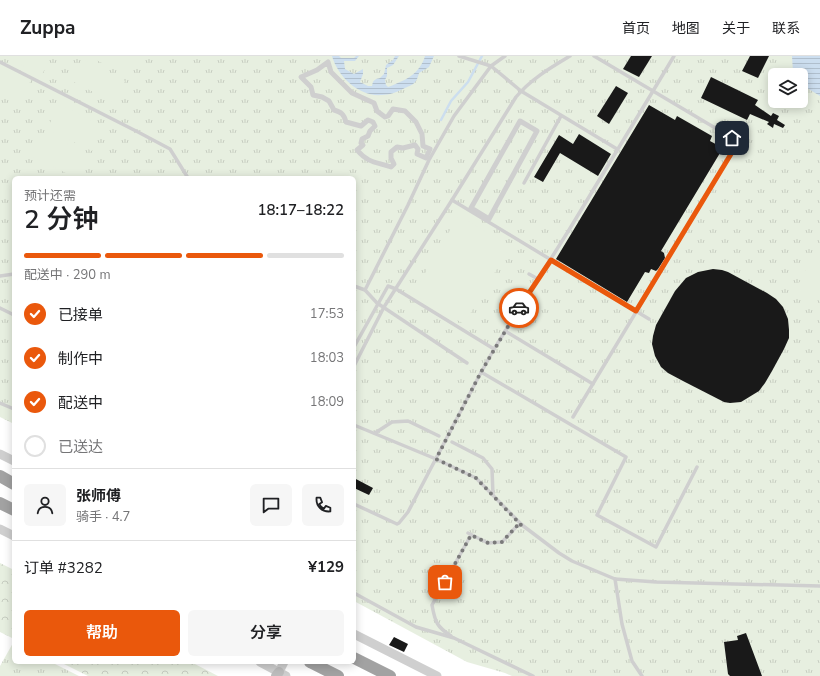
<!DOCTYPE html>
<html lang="zh">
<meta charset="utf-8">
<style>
:root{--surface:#fff;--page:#f6f6f6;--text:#202124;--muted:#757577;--line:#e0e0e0;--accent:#ea580c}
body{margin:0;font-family:"Nunito Sans","Noto Sans SC",sans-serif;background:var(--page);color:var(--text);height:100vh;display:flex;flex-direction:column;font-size:15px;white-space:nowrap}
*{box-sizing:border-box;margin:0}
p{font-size:13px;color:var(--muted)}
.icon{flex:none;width:22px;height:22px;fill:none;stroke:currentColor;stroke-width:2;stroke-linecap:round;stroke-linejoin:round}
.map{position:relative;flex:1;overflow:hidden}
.side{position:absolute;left:12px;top:120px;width:344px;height:488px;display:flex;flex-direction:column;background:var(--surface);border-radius:6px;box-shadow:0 2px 10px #0003}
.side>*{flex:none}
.tools{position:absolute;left:768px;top:12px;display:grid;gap:8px}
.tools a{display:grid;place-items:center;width:40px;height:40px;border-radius:6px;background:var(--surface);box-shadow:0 2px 10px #0003;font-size:20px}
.pin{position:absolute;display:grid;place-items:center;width:34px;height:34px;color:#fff;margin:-17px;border-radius:8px;box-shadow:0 2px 6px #0006}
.courier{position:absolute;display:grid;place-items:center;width:40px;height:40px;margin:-20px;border:3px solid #ea580c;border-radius:50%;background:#fff;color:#222;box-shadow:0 1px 5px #0007}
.summary em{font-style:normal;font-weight:600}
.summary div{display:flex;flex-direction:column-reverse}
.summary{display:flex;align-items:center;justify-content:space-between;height:68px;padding:0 12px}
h1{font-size:26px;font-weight:600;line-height:30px}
.bar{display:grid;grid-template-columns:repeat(4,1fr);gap:6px 4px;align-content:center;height:48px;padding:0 12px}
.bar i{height:5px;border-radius:3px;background:var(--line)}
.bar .active{background:var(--accent)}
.bar p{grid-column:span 4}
.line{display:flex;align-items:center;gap:10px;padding:0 12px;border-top:1px solid var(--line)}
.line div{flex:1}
.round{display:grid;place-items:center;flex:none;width:42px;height:42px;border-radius:6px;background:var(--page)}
ol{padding:0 12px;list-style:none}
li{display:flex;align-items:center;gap:12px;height:44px}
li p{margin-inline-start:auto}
li .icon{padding:4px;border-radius:50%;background:var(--accent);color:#fff;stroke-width:4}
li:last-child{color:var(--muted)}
li i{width:22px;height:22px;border:2px solid var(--line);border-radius:50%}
.action{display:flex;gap:8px;margin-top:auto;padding:8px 12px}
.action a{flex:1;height:46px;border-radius:6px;background:var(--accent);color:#fff;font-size:16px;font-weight:600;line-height:46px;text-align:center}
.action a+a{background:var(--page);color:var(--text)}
header{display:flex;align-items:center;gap:24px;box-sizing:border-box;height:56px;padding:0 20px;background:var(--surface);border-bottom:1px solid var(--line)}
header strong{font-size:19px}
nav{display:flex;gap:22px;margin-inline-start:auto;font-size:14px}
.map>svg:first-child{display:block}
.forest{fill:url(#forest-crowns)}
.park{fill:url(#park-tufts);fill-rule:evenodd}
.garden{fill:#e7efe0}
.water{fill:url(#water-rules)}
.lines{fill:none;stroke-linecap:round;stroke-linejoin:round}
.stream{stroke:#ccdeef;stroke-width:2.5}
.building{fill:#191919}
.service{stroke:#cfcfcf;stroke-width:3.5}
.pedestrian{stroke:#cfcfcf;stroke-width:5}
.tertiary{stroke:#cfcfcf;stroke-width:9}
.secondary{stroke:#bcbcbc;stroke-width:10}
.trunk{stroke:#a2a2a2;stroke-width:12}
.done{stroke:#7a7a7a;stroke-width:4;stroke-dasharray:0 7.2}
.route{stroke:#ea580c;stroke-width:5}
</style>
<header>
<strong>Zuppa</strong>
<nav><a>首页</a><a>地图</a><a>关于</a><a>联系</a></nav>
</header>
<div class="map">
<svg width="820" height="620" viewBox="0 0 820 620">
<defs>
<pattern id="forest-crowns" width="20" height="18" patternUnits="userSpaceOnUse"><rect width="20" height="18" fill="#e7efe0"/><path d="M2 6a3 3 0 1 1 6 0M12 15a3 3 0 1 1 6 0" fill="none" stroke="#c7cdc1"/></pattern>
<pattern id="park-tufts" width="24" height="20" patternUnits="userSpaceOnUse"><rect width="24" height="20" fill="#e7efe0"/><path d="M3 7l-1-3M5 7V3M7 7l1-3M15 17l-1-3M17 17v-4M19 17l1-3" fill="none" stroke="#c7cdc1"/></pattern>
<pattern id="water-rules" width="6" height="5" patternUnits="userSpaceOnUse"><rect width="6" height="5" fill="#ccdeef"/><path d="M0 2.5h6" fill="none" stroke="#b0bfcd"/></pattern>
</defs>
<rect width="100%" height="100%" fill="#fff"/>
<g class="forest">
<path d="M0 507 14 514V583L0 576Z"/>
<path d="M60 606H191L218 620H88Z"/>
</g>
<g class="park">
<path d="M0 0H820V620H512L505 617 467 606 354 545V122H14V368L0 361ZM775 19H801V45H775Z"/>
<path d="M13 587H14V606H51L79 620H0V610Z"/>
</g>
<g class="garden">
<path d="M3 0H51L42 19Z"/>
<path d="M88 0H138L128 20Z"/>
<path d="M83 3 125 25 114 47 72 25Z"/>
<path d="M0 6 32 22 18 49 0 40Z"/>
<path d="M59 48 104 71 92 95 47 73Z"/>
<path d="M45 77 90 99 79 122H76L33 101Z"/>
<path d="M459 159 510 191 464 268 413 238Z"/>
<path d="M816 193 820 195V245L796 233Z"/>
</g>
<g class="water">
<path d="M332 0H339L341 2H354L356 0H359L355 5H344L345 13 354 18 363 13V18L360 26 368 30H372C373 24 375 23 380 22L384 18 386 9 393 4 395 0H399L393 9 387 12V20L385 24 386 29 388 31C399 27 413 21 419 12 422 8 424 4 425 0H434L429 11 419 17C416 28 414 28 403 33 397 36 389 39 382 39 359 41 338 21 332 0Z"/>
<path d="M792 0H820V40L807 32 801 25V19H796L793 16Z"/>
</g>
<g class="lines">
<path class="stream" d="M441 64 451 45 468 26 482 0"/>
</g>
<g class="building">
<path d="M631 0H652L639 21 623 13Z"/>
<path d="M750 0H769L758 22 742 15Z"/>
<path d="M711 21 758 44 755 49 771 60 773 57 779 60 777 64 785 69 783 72 774 68 773 72 767 68 769 66 750 58 747 64 701 42Z"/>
<path d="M616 30 628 37 609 68 597 60Z"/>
<path d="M649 49 675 64 677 60 712 80 710 85 723 92 661 195 664 197 665 202 658 213 656 215 651 213 649 217 645 216 627 246 556 203Z"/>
<path d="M579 78 611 98 598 120 560 97 543 126 534 121 559 79 573 88Z"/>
<path d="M713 213 722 214 728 216 767 237 776 243 783 251 788 263 789 274V282L784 293 772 315 765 327 759 335 741 346 730 347 724 346 683 325 668 317 661 311 655 300 652 288 653 280 656 269 675 235 686 222 698 216Z"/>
<path d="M354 422 373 432 369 439 354 432Z"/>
<path d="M746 577 762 620H730L728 618 724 586 738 584 737 580Z"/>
<path d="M394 581 408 588 404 596 389 589Z"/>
</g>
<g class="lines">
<g class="service">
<path d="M459 0 491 10 521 35 617 93"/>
<path d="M594 0 653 35 674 0"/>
<path d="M0 6 138 76 170 93 188 122"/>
<path d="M732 82 745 90"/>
<path d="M524 127 561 60"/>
<path d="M452 144 649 263"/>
<path d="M529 218 538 223"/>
<path d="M0 220 14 218"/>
<path d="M354 230 365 234 377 247 467 307"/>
<path d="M365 234 408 149 429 104 454 60 491 10 505 0"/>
<path d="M0 252 14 259"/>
<path d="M505 275 593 328"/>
<path d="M354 291 388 230 396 233 494 293"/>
<path d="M354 310 384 251 452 144 516 41C531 23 550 12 570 0"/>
<path d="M481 316 626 401 597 459 656 491 697 411"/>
<path d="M0 347 14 353"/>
<path d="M354 369 436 403 476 422 522 469 559 497 572 505 615 523 656 526 820 530"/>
<path d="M375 377 392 366 408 365 439 380"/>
<path d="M452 386 483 402 492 413 493 439"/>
<path d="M354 448 397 468 399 467 408 456 477 324 494 293 569 174 653 35 732 82 734 93 573 361"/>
<path d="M468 477 488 487 502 486 517 470 522 469"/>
<path d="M615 523 622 568 632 605 642 620"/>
<path d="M354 537 416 571 454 582 533 620"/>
<path d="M451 580C437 571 435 566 432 549L471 479"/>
</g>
<g class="pedestrian">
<path d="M328 6 331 16 352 37 374 47 377 55 385 61 388 60 393 53 405 55 416 66 422 78 423 90 430 93 426 102 417 98 418 93 415 89 403 92 397 91 391 96V102L394 108 391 111C376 106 368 107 357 94L363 89 361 87 362 83 368 80 370 75 375 70 373 66 368 64 361 70 346 66C344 58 341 56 334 54L329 45 322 41 313 39 311 31 301 21 317 14Z"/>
<path d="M520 65 537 75 489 163 471 152Z"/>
</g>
<g class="tertiary">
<path d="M0 398 14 405"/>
<path d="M0 473 14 480"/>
<path d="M354 578 437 620"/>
<path d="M260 606 286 620"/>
<path d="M279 616 284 606"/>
</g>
<path class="secondary" d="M276 620 279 616"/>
<g class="trunk">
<path d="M0 420 14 428"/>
<path d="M0 447 14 454"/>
<path d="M354 602 390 620"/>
<path d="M310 606 338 620"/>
</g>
</g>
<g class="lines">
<path class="done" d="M445 526 471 479 488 487 502 486 517 470H522L476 422 436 403 481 316 519 252"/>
<path class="route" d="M519 252 551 204 636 255 734 93 732 82"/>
</g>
</svg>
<div class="tools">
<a><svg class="icon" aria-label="layers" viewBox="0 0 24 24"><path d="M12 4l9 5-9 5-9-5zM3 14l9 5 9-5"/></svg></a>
</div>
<div class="pin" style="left:445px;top:526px;background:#ea580c"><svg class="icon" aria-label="bag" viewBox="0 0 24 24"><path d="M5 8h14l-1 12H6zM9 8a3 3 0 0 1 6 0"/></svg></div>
<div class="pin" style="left:732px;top:82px;background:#1f2937"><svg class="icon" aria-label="home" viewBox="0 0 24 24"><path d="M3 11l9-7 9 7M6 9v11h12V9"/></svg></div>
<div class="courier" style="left:519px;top:252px"><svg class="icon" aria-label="car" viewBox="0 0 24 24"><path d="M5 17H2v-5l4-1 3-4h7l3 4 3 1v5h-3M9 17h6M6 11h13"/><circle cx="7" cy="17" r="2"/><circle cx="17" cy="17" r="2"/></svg></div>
<section class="side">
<div class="summary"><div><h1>2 分钟</h1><p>预计还需</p></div><em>18:17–18:22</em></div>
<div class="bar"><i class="active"></i><i class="active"></i><i class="active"></i><i></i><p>配送中 · 290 m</p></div>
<ol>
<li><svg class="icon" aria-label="check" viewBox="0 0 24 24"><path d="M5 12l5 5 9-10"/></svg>已接单<p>17:53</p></li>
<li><svg class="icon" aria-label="check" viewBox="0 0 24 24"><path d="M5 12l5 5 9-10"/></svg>制作中<p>18:03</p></li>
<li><svg class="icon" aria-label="check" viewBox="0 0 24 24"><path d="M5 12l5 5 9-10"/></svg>配送中<p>18:09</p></li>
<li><i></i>已送达</li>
</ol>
<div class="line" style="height:72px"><a class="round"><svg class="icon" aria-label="person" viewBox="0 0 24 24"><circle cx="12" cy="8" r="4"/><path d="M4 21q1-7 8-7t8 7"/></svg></a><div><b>张师傅</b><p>骑手 · 4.7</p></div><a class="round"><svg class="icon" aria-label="chat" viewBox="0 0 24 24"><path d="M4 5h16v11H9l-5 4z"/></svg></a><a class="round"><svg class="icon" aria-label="phone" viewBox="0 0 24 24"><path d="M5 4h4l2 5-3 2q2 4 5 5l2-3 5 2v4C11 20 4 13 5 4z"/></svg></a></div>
<div class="line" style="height:52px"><div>订单 #3282</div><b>¥129</b></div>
<div class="action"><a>帮助</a><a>分享</a></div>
</section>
</div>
